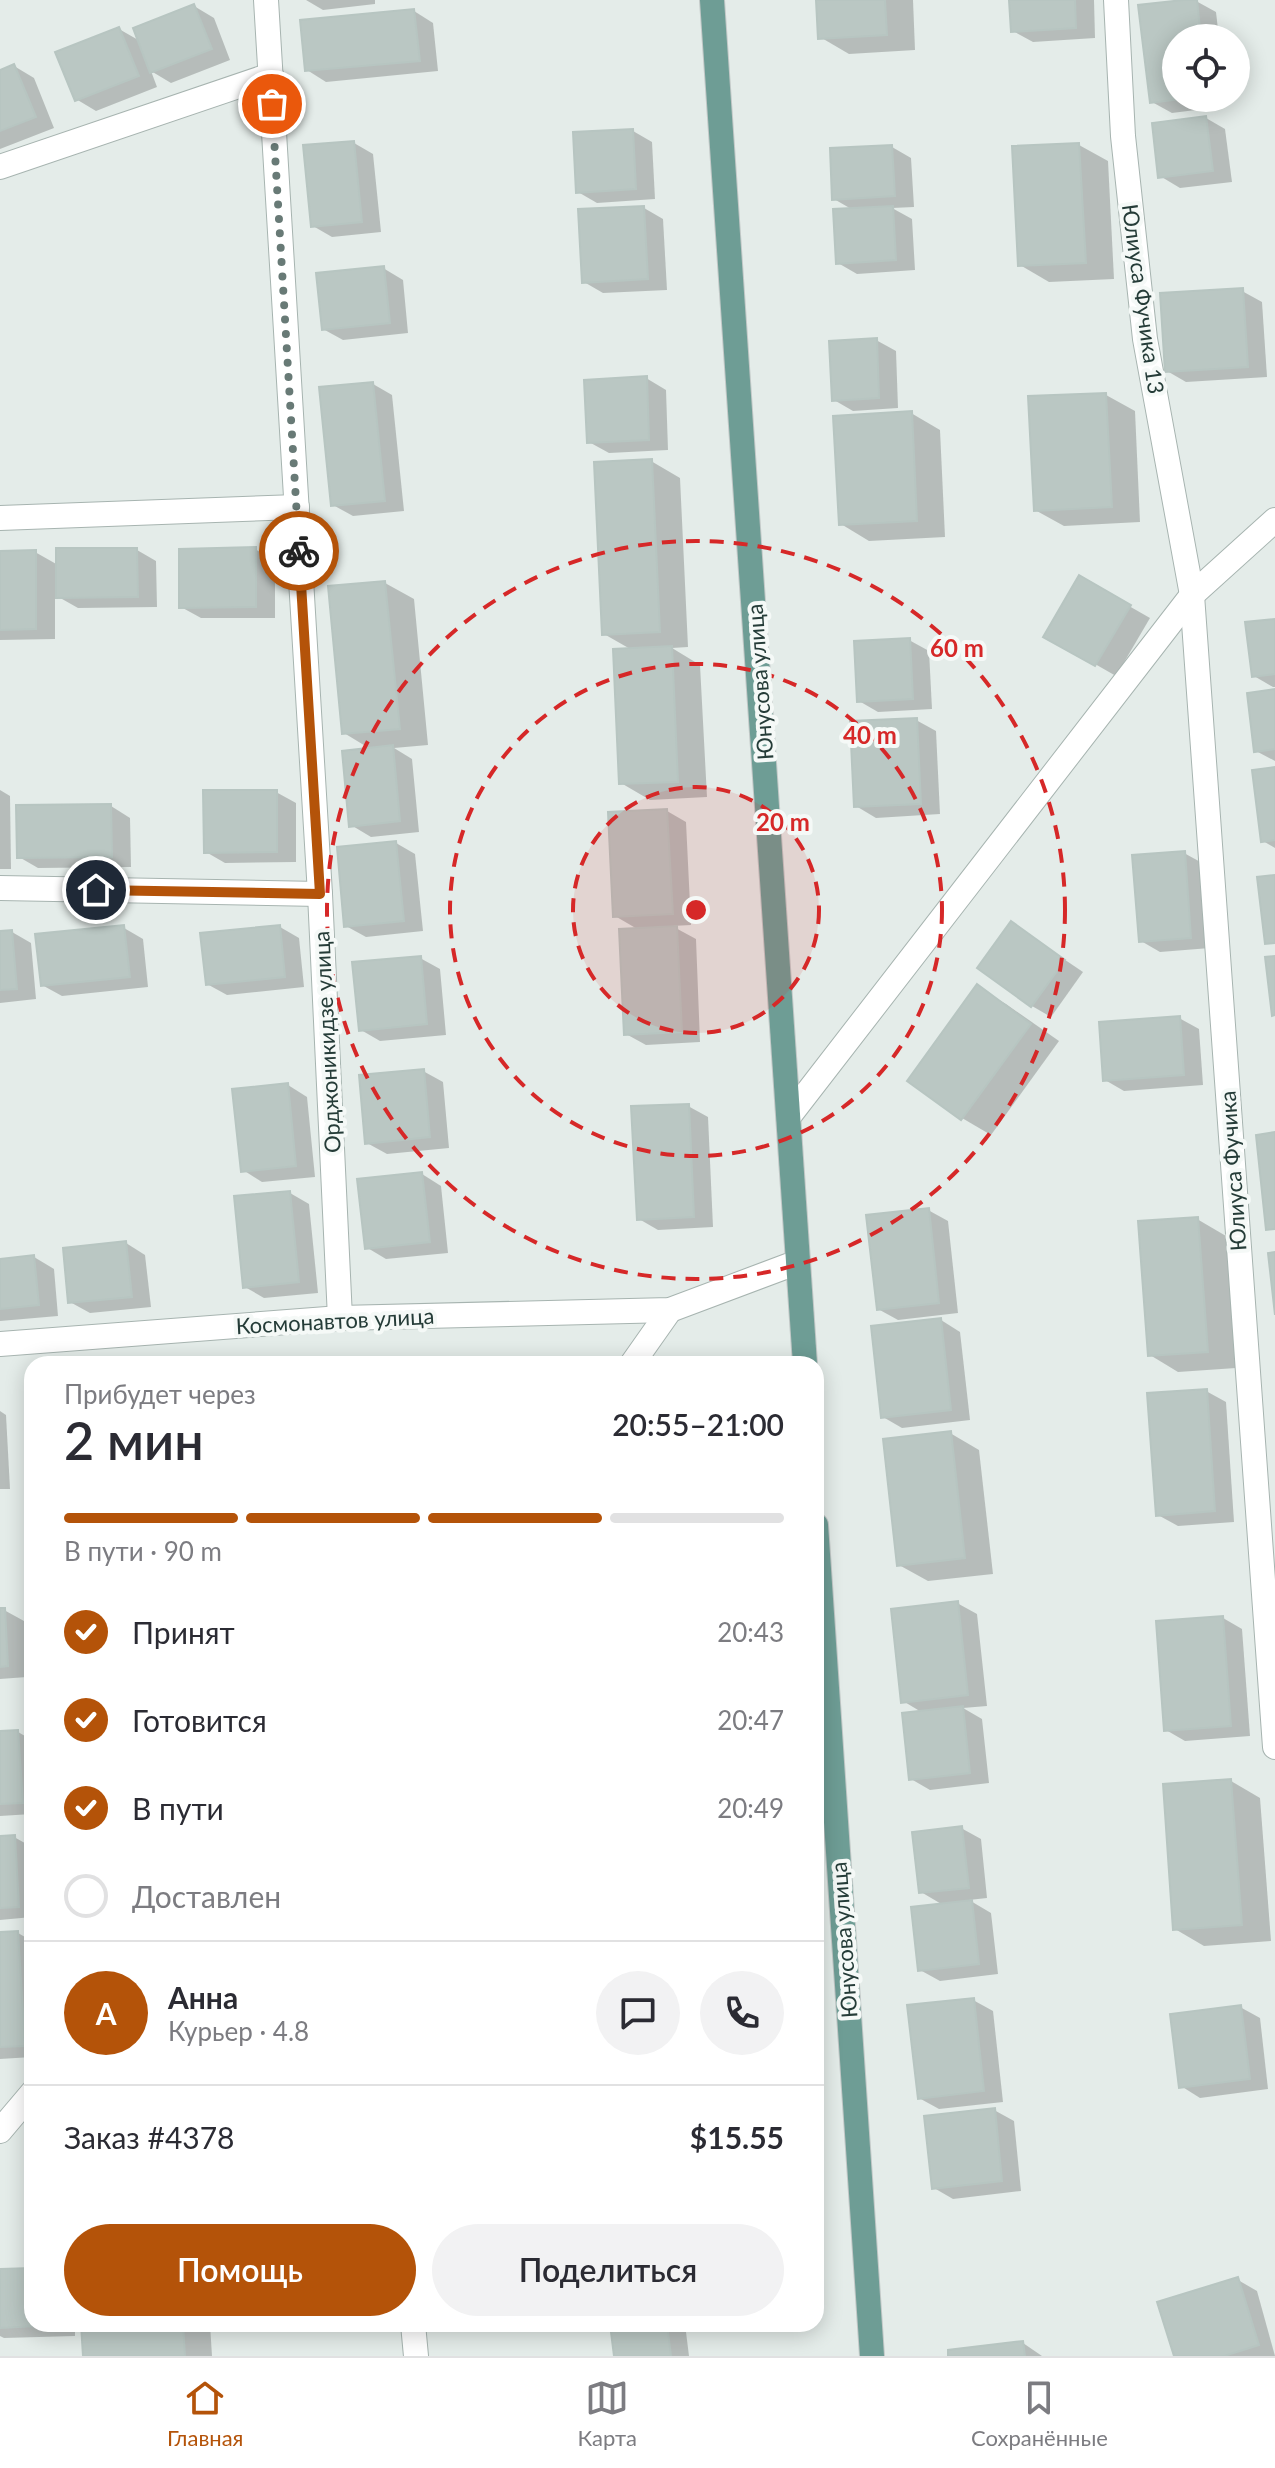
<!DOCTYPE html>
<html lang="ru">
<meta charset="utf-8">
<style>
:root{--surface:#fff;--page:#f2f2f3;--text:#2b2b33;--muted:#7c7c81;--line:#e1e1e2;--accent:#b45309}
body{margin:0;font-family:Lato,sans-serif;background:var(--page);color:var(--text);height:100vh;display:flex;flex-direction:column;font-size:30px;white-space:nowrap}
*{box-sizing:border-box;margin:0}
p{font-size:26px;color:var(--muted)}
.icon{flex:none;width:44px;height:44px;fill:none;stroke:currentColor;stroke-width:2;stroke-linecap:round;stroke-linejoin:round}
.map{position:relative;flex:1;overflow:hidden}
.drawer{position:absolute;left:24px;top:1356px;width:800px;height:976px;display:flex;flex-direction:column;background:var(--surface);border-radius:24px;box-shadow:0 4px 20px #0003}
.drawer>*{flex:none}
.fabs{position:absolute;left:1162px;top:24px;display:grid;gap:16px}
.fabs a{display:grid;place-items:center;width:88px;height:88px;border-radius:50%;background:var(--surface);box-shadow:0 4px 20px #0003;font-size:40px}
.pin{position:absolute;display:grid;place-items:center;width:68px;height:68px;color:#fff;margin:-34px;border:4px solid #fff;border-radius:50%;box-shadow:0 2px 8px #0007}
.courier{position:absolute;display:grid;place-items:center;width:80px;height:80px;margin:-40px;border:6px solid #b45309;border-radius:50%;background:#fff;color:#222;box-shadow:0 2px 10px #0007}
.summary em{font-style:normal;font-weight:600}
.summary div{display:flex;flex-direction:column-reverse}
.summary{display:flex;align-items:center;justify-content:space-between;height:136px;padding:0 40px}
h1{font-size:52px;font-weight:600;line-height:60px}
.bar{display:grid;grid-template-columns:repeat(4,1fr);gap:12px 8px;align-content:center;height:96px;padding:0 40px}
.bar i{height:10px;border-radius:6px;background:var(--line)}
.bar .active{background:var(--accent)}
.bar p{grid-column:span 4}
.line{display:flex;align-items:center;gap:20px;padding:0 40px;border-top:2px solid var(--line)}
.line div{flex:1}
.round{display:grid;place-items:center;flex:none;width:84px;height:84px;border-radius:42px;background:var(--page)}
ol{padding:0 40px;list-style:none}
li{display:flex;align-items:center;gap:24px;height:88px}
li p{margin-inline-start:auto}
li .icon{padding:8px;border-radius:50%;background:var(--accent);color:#fff;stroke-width:4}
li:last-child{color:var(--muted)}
li i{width:44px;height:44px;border:4px solid var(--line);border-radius:50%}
.action{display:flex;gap:16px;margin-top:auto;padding:16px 40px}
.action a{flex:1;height:92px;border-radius:48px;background:var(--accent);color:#fff;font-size:32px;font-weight:600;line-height:92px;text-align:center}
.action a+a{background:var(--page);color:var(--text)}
.tabs{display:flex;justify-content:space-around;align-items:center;height:112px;border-top:2px solid var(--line);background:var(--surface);font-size:22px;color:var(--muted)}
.tabs a{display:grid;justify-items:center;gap:4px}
.tabs .active{color:var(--accent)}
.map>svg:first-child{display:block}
.shadow{fill:#0003}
.building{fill:#bac7c3;stroke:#b7c5c1;stroke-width:2}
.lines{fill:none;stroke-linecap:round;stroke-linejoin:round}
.minor-casing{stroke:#a7b4b0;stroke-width:26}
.major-casing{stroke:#c2c8c7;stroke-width:26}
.minor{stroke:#fff;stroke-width:24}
.major{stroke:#6e9d95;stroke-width:24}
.done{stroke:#687a76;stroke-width:8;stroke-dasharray:0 14.4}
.route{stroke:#b45309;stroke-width:10}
.ring{fill:none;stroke:#d62828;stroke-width:4;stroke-dasharray:14 10}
.labels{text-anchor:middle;stroke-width:8;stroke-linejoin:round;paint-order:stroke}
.street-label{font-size:22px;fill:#253c38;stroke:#f5f9f7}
.centre{fill:#d62828;stroke:#f5f9f7;stroke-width:4}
.ring-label{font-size:24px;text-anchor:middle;font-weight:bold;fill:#d62828;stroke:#f5f9f7;stroke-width:8;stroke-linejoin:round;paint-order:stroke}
</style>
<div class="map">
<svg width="1275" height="2356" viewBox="0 0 1275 2356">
<rect width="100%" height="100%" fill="#e4ece9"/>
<g class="shadow">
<path d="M306 0H375V4L323 10Z"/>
<path d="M818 0H913L915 50 849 54 820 37Z"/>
<path d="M1011 0H1094L1095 38 1033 42 1013 31Z"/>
<path d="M1196 1 1216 12 1219 38H1176V98H1226L1227 106 1172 113 1152 102 1141 7Z"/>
<path d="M194 6 214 18 230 60 171 83 151 71 157 87 96 111 76 99 119 29 140 41Z"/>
<path d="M414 11 433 23 438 71 326 82 307 70Z"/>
<path d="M14 66 34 78 54 128 0 149V72Z"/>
<path d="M1206 118 1225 129 1232 182 1180 188 1160 176Z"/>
<path d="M633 131 652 142 655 199 597 203 578 192Z"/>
<path d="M354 143 373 154 381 232 332 237 313 226Z"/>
<path d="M1079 145 1108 161 1114 279 1049 282 1020 265Z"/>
<path d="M892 147 911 158 914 207 892 208 912 219 915 270 857 274 838 263 853 210 834 199Z"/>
<path d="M644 208 663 219 667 290 603 293 584 282Z"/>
<path d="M383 268 403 280 408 333 343 340 323 329Z"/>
<path d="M1242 291 1262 302 1267 377 1186 382 1167 371Z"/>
<path d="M876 340 896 351 898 408 853 411 834 400Z"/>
<path d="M646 378 666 390 668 450 609 453 589 442Z"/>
<path d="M373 384 392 395 404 511 353 516 333 505Z"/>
<path d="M1106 395 1135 411 1140 522 1064 526 1035 510Z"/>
<path d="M911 413 940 430 945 537 869 541 841 524Z"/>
<path d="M651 461 680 478 688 647 672 648 700 665 707 797 650 800 621 783 632 650 604 634Z"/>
<path d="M255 549 275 561V618H201L181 607Z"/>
<path d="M137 550 156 561 157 607 78 608 55 595V639L0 640V553L35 552 58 565Z"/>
<path d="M1080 578 1150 618 1116 676 1046 636Z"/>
<path d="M385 583 414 599 428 745 394 748 412 759 419 832 371 837 351 825 372 750 344 733Z"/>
<path d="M1275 621V687H1273L1254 676Z"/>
<path d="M909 640 929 651 932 709 878 712 859 701Z"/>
<path d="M1275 691V761L1256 751Z"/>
<path d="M916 720 936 731 940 814 876 818 856 806Z"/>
<path d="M1275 769V848L1263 841Z"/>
<path d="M0 790 10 796 11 869H0Z"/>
<path d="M276 792 296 803V862L225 863 206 852Z"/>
<path d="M111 806 130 818 131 867 38 868 19 857Z"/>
<path d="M667 811 686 822 691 925 672 926 696 939 700 1042 646 1045 626 1034 639 930 615 916Z"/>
<path d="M396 843 415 854 423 931 366 937 346 926Z"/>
<path d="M1184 853 1204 864 1210 948 1160 952 1141 941Z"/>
<path d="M1012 924 1083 972 1051 1017 1032 1006Z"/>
<path d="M280 927 299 938 304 987 227 995 207 984Z"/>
<path d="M124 928 143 939 148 987 62 996 42 985Z"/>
<path d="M12 932 31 943 36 999 0 1003V933Z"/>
<path d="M420 958 440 969 446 1035 380 1041 361 1030Z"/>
<path d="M977 987 1006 1004 1059 1041 991 1135 962 1118Z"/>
<path d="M1179 1018 1199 1029 1203 1085 1124 1091 1105 1080Z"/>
<path d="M423 1071 443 1082 449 1148 387 1154 367 1143Z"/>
<path d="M288 1085 307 1097 315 1177 262 1182 243 1170Z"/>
<path d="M688 1106 708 1117 713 1227 658 1230 639 1219Z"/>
<path d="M422 1174 441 1186 448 1253 386 1259 366 1247Z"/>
<path d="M290 1193 309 1204 318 1293 264 1298 245 1287Z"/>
<path d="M928 1210 948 1221 958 1313 898 1320 878 1309Z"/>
<path d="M1197 1219 1226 1236 1236 1368 1178 1372 1150 1355Z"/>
<path d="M126 1243 145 1255 151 1307 90 1313 70 1302Z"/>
<path d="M34 1257 54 1269 58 1316 0 1321V1261Z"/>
<path d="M941 1320 960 1332 970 1420 902 1428 883 1417Z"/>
<path d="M1206 1391 1226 1402 1234 1522 1178 1526 1158 1515Z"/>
<path d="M0 1411 6 1415 10 1489H0Z"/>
<path d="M950 1433 979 1450 993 1574 928 1581 899 1565Z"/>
<path d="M957 1603 977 1614 987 1706 963 1708 982 1719 989 1783 930 1790 911 1779 923 1713 903 1701Z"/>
<path d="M0 1610H4L24 1621 27 1677 0 1679Z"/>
<path d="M1223 1618 1242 1629 1250 1736 1185 1741 1166 1730Z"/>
<path d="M18 1732 32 1740V1814L0 1816V1733Z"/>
<path d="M1231 1781 1260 1798 1271 1941 1204 1946 1175 1929Z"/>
<path d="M961 1828 981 1839 987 1898 969 1900 991 1913 998 1974 940 1981 920 1970 943 1905 921 1892Z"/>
<path d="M14 1837 32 1847V1917L0 1920V1838Z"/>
<path d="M18 1933 32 1941V2057L0 2059V1934Z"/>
<path d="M973 2000 993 2011 1003 2102 939 2109 919 2098Z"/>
<path d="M1240 2007 1260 2018 1268 2089 1200 2098 1181 2086Z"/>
<path d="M994 2110 1014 2121 1021 2191 953 2199 934 2188Z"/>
<path d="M32 2270V2324H75V2336L4 2338 0 2336V2271Z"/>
<path d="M1238 2280 1257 2291 1275 2356H1176Z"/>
<path d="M108 2324H210L212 2356H85Z"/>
<path d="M612 2324H685L689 2356H616Z"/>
<path d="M1023 2343 1042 2356H950Z"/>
</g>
<g class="building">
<path d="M816 0H885L887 35 818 39Z"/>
<path d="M1009 0H1075L1076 28 1011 32Z"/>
<path d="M1183 0H1197L1201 38H1176V98H1189L1150 103 1138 5Z"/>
<path d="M194 4 212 49 150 73 133 28Z"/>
<path d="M414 9 420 61 305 71 300 20Z"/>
<path d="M119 27 139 76 75 101 55 52Z"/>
<path d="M14 64 36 117 0 131V70Z"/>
<path d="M1206 116 1213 171 1158 178 1152 123Z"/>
<path d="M633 129 636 189 576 193 573 132Z"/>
<path d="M354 141 362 222 311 227 303 145Z"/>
<path d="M1079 143 1086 263 1018 266 1012 146Z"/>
<path d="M892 145 895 196 832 200 830 148Z"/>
<path d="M644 206 648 279 582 283 578 209Z"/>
<path d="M893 206 896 260 836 264 833 209Z"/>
<path d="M384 266 390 323 322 330 316 273Z"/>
<path d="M1243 288 1248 367 1165 372 1160 293Z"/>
<path d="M877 338 879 398 832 401 829 341Z"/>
<path d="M647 376 649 440 587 443 584 380Z"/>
<path d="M373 382 385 501 331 506 319 387Z"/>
<path d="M1106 393 1112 507 1034 511 1028 396Z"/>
<path d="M912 411 917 521 839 525 833 416Z"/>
<path d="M652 459 660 632 602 635 594 462Z"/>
<path d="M256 547V607L179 608V549Z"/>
<path d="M56 548H137L138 597 56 598Z"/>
<path d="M36 550V629L0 630V551Z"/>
<path d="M1079 575 1131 605 1095 666 1043 637Z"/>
<path d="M385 581 400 729 342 734 328 586Z"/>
<path d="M1275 619V674L1252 677 1245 622Z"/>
<path d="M910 638 913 699 857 702 854 641Z"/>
<path d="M672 646 678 782 619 784 613 649Z"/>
<path d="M1275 689V749L1254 752 1247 693Z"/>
<path d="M917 718 921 804 854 807 850 721Z"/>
<path d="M393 745 400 821 349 827 342 751Z"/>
<path d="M1275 767V840L1261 842 1252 770Z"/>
<path d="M203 790H277V852L204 853Z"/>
<path d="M111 804 112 857 17 858 16 805Z"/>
<path d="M667 809 673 914 613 917 608 812Z"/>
<path d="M396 841 404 921 344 927 337 847Z"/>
<path d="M1185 851 1191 938 1139 942 1132 855Z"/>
<path d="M1275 875V943L1265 944 1257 877Z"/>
<path d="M1011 921 1065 960 1031 1007 977 968Z"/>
<path d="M124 925 130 977 41 986 35 934Z"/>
<path d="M280 925 285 977 206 985 200 933Z"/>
<path d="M677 926 682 1032 624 1035 619 929Z"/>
<path d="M12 930 17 989 0 990V931Z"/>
<path d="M421 956 427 1024 359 1031 352 962Z"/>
<path d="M1275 956V1015L1272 1016 1265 957Z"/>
<path d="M977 984 1031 1024 961 1120 907 1081Z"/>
<path d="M1180 1016 1184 1075 1103 1081 1099 1022Z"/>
<path d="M424 1069 430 1137 365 1144 359 1075Z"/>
<path d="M288 1083 296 1166 241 1172 232 1089Z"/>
<path d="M689 1104 694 1217 637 1220 631 1106Z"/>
<path d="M1275 1132V1229L1266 1230 1256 1135Z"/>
<path d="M422 1172 430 1242 365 1249 357 1179Z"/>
<path d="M290 1191 299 1282 243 1288 234 1196Z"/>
<path d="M929 1208 939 1303 877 1310 866 1215Z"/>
<path d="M1198 1217 1208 1352 1148 1356 1138 1221Z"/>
<path d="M126 1241 132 1297 68 1303 63 1248Z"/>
<path d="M1275 1252V1315L1268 1253Z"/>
<path d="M34 1255 39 1305 0 1309V1259Z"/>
<path d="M941 1318 951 1410 881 1418 871 1326Z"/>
<path d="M1207 1389 1215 1511 1156 1516 1147 1393Z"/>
<path d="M951 1431 965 1558 897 1566 883 1439Z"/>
<path d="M958 1601 968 1695 901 1703 891 1609Z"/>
<path d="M0 1608H5L8 1666 0 1667Z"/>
<path d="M1223 1616 1231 1726 1164 1731 1156 1621Z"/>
<path d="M963 1706 970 1773 909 1780 902 1713Z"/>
<path d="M18 1730 23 1803 0 1804V1731Z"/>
<path d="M1231 1779 1242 1925 1173 1930 1163 1784Z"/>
<path d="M962 1826 969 1888 919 1893 912 1832Z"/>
<path d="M15 1835 19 1907 0 1908V1836Z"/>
<path d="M972 1900 979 1964 918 1971 911 1907Z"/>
<path d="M18 1931 25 2046 0 2047V1932Z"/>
<path d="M974 1998 984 2091 918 2099 907 2005Z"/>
<path d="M1241 2005 1250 2079 1179 2088 1170 2014Z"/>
<path d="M995 2108 1002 2181 932 2189 924 2116Z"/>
<path d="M32 2268V2324L56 2325 0 2328V2269Z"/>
<path d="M1238 2277 1259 2345 1224 2356H1174L1157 2302Z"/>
<path d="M81 2324H183L185 2356H83Z"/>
<path d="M610 2324H667L671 2356H614Z"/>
<path d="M1023 2341 1025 2356H948V2350Z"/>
</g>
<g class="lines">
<defs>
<g id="minor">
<path d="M266 0 320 894 340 1318"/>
<path d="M1116 0 1123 136 1145 339 1192 595 1275 1747"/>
<path d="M0 167 271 75"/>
<path d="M0 518 297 507"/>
<path d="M0 888 320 894"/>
<path d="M790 1115 1192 595 1275 520"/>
<path d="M0 1344 340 1318 670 1310 798 1262"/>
<path d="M632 1364 670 1310"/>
<path d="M0 2131 32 2093"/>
<path d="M413 2324 416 2356"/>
</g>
<g id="major">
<path d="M712 0 805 1364"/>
<path d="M816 1525 872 2356"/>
</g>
</defs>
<use href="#minor" class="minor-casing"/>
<use href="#major" class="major-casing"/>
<use href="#minor" class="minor"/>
<use href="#major" class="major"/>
</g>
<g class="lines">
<path class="done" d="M272 104 299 551"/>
<path class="route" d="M96 890 320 894 299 551"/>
</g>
<circle cx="696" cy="910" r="123" fill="#d62828" fill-opacity=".12"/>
<g class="ring">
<circle cx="696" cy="910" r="123"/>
<circle cx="696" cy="910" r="246"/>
<circle cx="696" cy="910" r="369"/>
</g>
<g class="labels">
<g class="street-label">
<text transform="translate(1143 299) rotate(82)" y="8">Юлиуса Фучика 13</text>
<text transform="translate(760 682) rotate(-94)" y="8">Юнусова улица</text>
<text transform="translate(327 1042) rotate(-93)" y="8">Орджоникидзе улица</text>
<text transform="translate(1233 1171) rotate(-94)" y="8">Юлиуса Фучика</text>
<text transform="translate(335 1321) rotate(-3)" y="8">Космонавтов улица</text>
<text transform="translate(844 1940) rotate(-94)" y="8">Юнусова улица</text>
</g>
</g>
<circle cx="696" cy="910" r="12" class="centre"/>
<g class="ring-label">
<text x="957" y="657">60 m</text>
<text x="870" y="744">40 m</text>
<text x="783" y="831">20 m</text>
</g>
</svg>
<div class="fabs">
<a><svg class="icon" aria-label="locate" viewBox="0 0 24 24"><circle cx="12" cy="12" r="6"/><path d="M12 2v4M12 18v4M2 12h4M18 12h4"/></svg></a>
</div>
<div class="pin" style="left:272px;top:104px;background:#ea580c"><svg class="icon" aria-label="bag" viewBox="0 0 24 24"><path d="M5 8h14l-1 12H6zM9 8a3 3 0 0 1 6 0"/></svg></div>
<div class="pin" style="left:96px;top:890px;background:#1f2937"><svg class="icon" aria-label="home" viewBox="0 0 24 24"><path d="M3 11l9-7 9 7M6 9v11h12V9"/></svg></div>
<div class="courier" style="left:299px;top:551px"><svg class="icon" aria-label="bike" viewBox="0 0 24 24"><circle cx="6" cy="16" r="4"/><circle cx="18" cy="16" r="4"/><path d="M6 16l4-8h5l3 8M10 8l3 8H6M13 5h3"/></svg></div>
<section class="drawer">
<div class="summary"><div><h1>2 мин</h1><p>Прибудет через</p></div><em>20:55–21:00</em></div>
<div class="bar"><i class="active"></i><i class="active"></i><i class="active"></i><i></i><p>В пути · 90 m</p></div>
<ol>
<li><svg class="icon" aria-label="check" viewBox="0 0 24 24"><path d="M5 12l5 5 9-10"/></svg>Принят<p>20:43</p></li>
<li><svg class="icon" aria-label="check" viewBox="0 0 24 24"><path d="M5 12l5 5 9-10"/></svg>Готовится<p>20:47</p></li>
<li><svg class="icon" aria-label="check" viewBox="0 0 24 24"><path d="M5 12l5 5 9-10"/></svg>В пути<p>20:49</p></li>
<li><i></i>Доставлен</li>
</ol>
<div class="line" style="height:144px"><b class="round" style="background:var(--accent);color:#fff">А</b><div><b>Анна</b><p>Курьер · 4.8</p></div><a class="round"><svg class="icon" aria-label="chat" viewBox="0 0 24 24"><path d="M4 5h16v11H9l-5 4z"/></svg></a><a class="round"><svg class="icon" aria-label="phone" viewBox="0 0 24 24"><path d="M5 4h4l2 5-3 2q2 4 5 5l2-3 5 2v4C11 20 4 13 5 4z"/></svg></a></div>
<div class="line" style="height:104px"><div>Заказ #4378</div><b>$15.55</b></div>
<div class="action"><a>Помощь</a><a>Поделиться</a></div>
</section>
</div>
<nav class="tabs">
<a class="active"><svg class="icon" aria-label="home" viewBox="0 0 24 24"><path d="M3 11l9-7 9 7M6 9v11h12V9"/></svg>Главная</a>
<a><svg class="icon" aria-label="map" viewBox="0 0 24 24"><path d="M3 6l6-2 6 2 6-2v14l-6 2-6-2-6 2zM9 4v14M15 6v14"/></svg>Карта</a>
<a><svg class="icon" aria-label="saved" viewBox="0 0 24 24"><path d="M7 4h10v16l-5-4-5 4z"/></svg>Сохранённые</a>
</nav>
